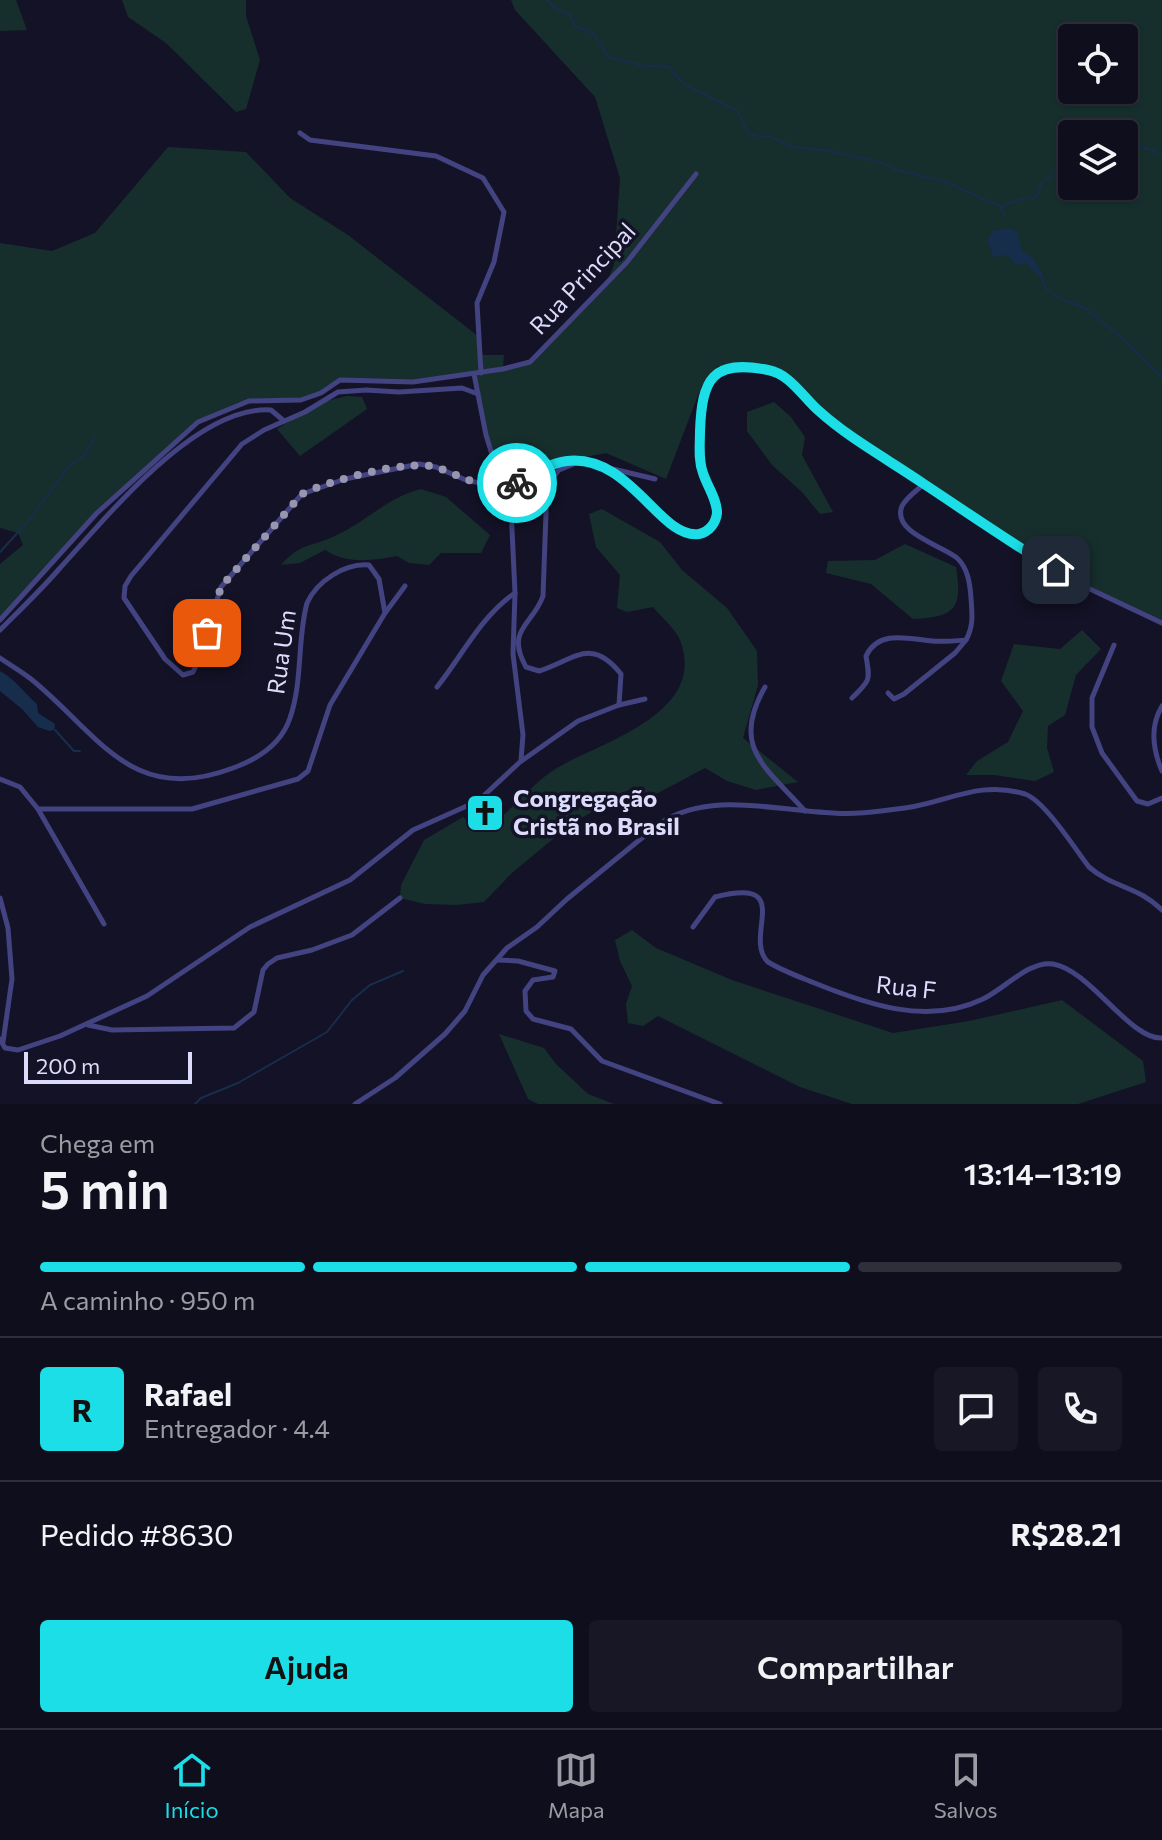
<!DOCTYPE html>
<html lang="pt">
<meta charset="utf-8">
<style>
:root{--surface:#0f0e1c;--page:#181725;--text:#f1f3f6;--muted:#9b9ca3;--line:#2f2e3b;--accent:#1bdee7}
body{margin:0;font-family:Commissioner,sans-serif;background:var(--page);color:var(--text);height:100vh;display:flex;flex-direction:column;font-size:30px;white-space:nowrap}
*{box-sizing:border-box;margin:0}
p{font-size:26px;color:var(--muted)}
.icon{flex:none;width:44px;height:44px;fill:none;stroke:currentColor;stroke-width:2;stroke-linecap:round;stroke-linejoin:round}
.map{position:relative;height:1104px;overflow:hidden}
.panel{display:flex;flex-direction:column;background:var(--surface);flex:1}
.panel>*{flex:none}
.fabs{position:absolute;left:1058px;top:24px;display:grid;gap:16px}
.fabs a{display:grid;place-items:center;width:80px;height:80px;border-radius:8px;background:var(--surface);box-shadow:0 2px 6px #0004,0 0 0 2px var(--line);font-size:40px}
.scale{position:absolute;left:24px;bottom:20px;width:168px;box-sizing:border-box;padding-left:8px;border:4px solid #dddbfb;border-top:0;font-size:22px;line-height:28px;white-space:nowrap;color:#dddbfb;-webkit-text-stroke:6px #141226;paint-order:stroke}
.pin{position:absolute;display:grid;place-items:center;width:68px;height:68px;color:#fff;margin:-34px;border-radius:16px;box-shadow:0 4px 12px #0006}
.courier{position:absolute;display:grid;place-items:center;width:80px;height:80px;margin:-40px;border:6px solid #1bdee7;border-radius:50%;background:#fff;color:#222;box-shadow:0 2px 10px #0007}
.headline em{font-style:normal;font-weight:600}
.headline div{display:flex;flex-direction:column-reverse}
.headline{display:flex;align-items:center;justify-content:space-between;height:136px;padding:0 40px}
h1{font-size:52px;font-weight:600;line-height:60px}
.bar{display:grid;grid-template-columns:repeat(4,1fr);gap:12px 8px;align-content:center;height:96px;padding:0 40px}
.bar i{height:10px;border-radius:6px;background:var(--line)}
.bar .current{background:var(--accent)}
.bar p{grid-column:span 4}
.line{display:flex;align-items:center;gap:20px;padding:0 40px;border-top:2px solid var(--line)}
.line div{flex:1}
.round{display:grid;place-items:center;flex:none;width:84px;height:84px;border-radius:8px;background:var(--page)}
.button{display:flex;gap:16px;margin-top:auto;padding:16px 40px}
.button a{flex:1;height:92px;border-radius:8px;background:var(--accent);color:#111;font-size:32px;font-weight:600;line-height:92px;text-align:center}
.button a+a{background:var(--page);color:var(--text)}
.tabs{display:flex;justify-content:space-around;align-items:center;height:112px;border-top:2px solid var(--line);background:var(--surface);font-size:22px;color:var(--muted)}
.tabs a{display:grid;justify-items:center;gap:4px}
.tabs .current{color:var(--accent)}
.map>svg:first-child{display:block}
.green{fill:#162f2d;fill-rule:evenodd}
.water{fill:#162e4c}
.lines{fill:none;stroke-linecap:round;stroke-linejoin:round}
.stream{stroke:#162e4c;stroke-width:2}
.minor{stroke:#424380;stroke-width:5}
.done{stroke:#9795b0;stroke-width:8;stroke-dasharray:0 14.4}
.route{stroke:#1bdee7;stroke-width:10}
.labels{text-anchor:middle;stroke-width:7;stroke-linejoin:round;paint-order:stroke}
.street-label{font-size:24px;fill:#dddbfb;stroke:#141226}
.poi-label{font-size:24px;font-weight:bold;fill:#dddbfb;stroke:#141226;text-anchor:start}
</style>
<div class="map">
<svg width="1162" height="1104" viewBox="0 0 1162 1104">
<rect width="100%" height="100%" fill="#141226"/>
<g class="green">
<path d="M0 0H16L27 30 0 31Z"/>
<path d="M122 0H246V16L260 60 246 109 236 112 166 43 128 17Z"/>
<path d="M511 0H1162V626L1075 582 819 412 778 372 718 366 702 385 666 479 606 453 564 461 510 487 494 461 474 374 413 382 340 380 321 393 301 400 249 401 198 422 97 513 0 620V564L23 545 18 533 0 528V243L52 251 95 233 168 147 246 152 290 198 348 235 478 336 480 355H504L503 368 530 362 606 284 614 265 620 178 595 97 515 10ZM1072 38H1124V90H1072ZM1072 134H1124V186H1072Z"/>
<path d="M347 396 362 397 367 409 300 456 277 429 318 403Z"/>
<path d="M774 402 791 417 805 437 802 455 833 512 820 514 802 492 772 465 747 431V412Z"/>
<path d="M421 489 446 497 490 535 481 553H441L429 565 409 563 397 556C372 561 346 564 325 550L300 563 281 565C301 542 313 547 337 535 367 521 388 497 421 489Z"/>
<path d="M602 509 660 542 682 570 727 608 757 651 758 685 743 738 798 782 756 790 727 781 705 768 641 802 630 789 570 825 513 872 484 902 456 905 425 904 400 898 401 885 424 840 463 817 482 832C510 814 530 784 557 768 604 741 708 713 680 640 675 628 661 617 653 607L627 612 617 608 620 575 596 547 589 514Z"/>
<path d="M905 544 956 567C963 609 955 617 913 619L871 584 826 573 828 561 875 560Z"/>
<path d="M1082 630 1101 649 1076 675 1065 715 1048 726 1047 748 1054 772 1035 781 994 775H966L977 761 1008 742 1023 711 1001 681 1014 644 1060 649Z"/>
<path d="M632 930 656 948 732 980 893 1033 969 1021 1062 1000 1143 1061 1146 1082 1078 1104H852L800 1087 658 1016 643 1026 628 1023 626 1004 632 986 620 961 615 940Z"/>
<path d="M499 1034 544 1048 556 1064 588 1094 614 1104H538L528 1099Z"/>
</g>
<g class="water">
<path d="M1010 228 1017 232 1022 251 1033 258 1045 279H1041L1027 263 1017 265 1007 255 994 257 987 241 992 231Z"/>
<path d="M0 671C15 679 24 693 37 704L38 713 55 724 54 730 49 731 38 727 22 709 0 691Z"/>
</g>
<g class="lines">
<g class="stream">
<path d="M547 0 557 10 570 15 576 27 593 33 608 57 645 66 669 67 684 84 737 111 749 134 760 137 769 136 793 147 829 151 883 163 897 170 943 181 1000 206 1005 216"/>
<path d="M1124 145 1140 146 1162 154"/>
<path d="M1002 206 1024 198 1033 199 1037 195 1042 182 1072 164"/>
<path d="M1042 278 1046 289 1061 299 1084 307 1130 345 1162 377"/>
<path d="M0 552 30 519 69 466 85 455 95 437"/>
<path d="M55 730 74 751H80"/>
<path d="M195 1104 201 1098 238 1083 327 1032 352 1000 370 985 403 971"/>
</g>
<g class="minor">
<path d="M300 133 310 140 436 156 483 178 504 212 494 262 477 303 481 373"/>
<path d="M474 374 486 435 494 461 510 487 515 593 513 654 523 735 521 760"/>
<path d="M478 394 462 388 399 392 366 390 338 392 305 412 264 430 242 444 131 576 125 586 124 598 165 659 183 675 193 672 198 661 221 587 302 494 345 479 419 464 436 467 468 481 510 487 564 461H593L608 468 633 487 680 531 698 534 707 531 717 516 716 506 702 472 699 457 701 415 705 391 711 378 720 371 732 368 778 372 819 412 858 440 1037 559 1075 582 1162 623"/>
<path d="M576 463 559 470 547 485 543 596C533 625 505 629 526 667L539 671C574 660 591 636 621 674L619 705"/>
<path d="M613 469 655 479"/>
<path d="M0 620 97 513 198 422 249 401 301 400 321 393 340 380 413 382 503 369 530 362 627 262 696 174"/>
<path d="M0 630C20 610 41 590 60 568 107 517 196 405 271 410L284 421"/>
<path d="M1114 645 1092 698V727L1102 753 1137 801 1148 804 1162 798"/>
<path d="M0 658C10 665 21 671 31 679 98 733 131 807 233 768 258 759 281 745 290 718 303 680 297 640 307 603 317 581 345 563 369 565L379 579 385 613"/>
<path d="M437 687C462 656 481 616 515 593"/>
<path d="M765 687C730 748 766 767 805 811"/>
<path d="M888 693 894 699 904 694 955 653 966 640"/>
<path d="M852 698C871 680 870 680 866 656 879 629 909 639 932 641 943 642 954 641 966 640 974 625 972 614 971 598 970 584 968 568 957 558 944 546 891 533 902 506 906 498 917 490 924 484"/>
<path d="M1162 706C1150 726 1153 750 1162 771"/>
<path d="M0 779 20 787 38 809 104 924"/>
<path d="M38 809H192L298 779 308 771 330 705 385 613 405 586"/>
<path d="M0 898 8 928 12 979 3 1042"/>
<path d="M693 927 715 897C797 876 742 937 768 962 781 970 797 976 812 982 866 1004 927 1026 983 999 1004 989 1030 960 1053 964 1090 970 1130 1040 1162 1038"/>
<path d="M497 960 518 961 555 971 553 977 533 980 525 991 526 1011 533 1019 571 1029 602 1061 720 1104"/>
<path d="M88 1025 112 1030 234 1028 254 1012 263 970 268 964 277 958 312 950 352 935 400 898"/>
<path d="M0 1039 5 1048 18 1050 60 1036 147 996 250 927 350 880 413 830 478 801 520 762 578 721 619 705 645 699"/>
<path d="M355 1104 395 1078 445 1034 465 1011 483 975 507 948 537 927 567 899 659 824C709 790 777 811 833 813 857 815 881 811 905 808 948 802 979 780 1025 794 1045 801 1075 849 1089 867 1113 888 1138 886 1162 910"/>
</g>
</g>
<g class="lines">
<path class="done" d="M207 633 221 587 302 494C328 481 407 459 435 467 456 473 495 497 517 483"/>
<path class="route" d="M517 483C531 475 550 463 567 461 631 454 660 540 699 534 709 532 716 523 717 513 717 499 707 486 703 473 698 460 700 445 700 431 702 379 712 359 768 370 790 374 803 397 819 411 850 439 889 460 924 484 968 513 1011 543 1056 570"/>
</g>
<defs>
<symbol id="church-square" viewBox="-11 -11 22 22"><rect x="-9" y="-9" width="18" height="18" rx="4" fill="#1bdee7" stroke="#141226"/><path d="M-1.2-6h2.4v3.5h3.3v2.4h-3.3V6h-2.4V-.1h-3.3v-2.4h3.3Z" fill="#111"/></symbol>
</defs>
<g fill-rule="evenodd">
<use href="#church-square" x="463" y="791" width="44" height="44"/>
</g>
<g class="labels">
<g class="street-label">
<text transform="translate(583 279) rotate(-47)" y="8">Rua Principal</text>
<text transform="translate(282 652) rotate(-82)" y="8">Rua Um</text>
<text transform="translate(906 988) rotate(6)" y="8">Rua F</text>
</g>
<g class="poi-label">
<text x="513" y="807">Congregação<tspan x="513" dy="28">Cristã no Brasil</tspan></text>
</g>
</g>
</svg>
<div class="fabs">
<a><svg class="icon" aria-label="locate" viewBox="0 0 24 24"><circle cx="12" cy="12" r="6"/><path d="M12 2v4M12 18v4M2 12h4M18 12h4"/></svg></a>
<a><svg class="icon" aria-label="layers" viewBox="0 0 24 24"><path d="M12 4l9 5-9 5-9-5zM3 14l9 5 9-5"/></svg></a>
</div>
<div class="scale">200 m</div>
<div class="pin" style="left:207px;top:633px;background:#ea580c"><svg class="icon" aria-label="bag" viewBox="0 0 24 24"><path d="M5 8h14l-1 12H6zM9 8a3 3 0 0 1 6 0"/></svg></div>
<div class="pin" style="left:1056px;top:570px;background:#1f2937"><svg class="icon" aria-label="home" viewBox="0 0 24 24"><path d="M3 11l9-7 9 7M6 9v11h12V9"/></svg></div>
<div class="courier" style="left:517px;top:483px"><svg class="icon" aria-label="bike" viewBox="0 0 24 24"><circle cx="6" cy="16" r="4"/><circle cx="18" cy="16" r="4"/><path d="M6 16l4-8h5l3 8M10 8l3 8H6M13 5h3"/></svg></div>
</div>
<section class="panel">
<div class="headline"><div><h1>5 min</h1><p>Chega em</p></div><em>13:14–13:19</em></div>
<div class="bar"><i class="current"></i><i class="current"></i><i class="current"></i><i></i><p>A caminho · 950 m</p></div>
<div class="line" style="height:144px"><b class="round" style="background:var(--accent);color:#111">R</b><div><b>Rafael</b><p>Entregador · 4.4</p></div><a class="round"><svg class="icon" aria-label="chat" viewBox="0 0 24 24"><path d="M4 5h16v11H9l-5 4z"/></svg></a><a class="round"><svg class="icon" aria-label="phone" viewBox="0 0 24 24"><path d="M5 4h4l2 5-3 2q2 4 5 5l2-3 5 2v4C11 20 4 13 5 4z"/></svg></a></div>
<div class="line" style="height:104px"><div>Pedido #8630</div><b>R$28.21</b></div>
<div class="button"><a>Ajuda</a><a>Compartilhar</a></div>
</section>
<nav class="tabs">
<a class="current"><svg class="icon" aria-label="home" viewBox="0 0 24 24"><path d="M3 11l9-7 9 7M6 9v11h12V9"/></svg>Início</a>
<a><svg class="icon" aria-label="map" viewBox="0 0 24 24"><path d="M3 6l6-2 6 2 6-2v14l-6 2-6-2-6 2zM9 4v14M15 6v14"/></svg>Mapa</a>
<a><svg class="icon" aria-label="saved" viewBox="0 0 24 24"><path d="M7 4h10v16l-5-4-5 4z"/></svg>Salvos</a>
</nav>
